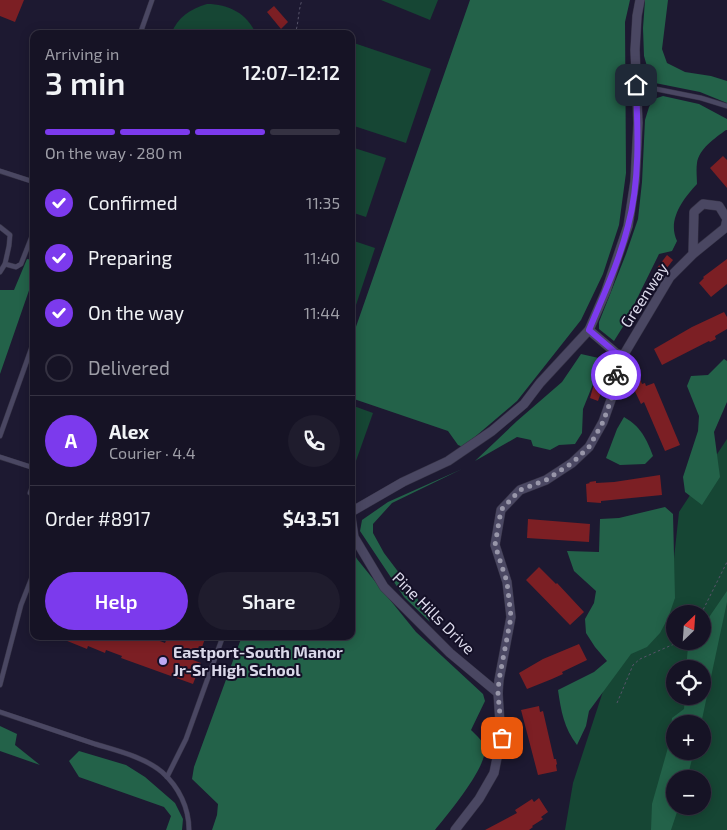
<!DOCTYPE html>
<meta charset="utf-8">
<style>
:root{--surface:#161325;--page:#1f1c2d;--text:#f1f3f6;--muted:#9e9ea7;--line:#353242;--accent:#7c3aed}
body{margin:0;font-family:"Exo 2",sans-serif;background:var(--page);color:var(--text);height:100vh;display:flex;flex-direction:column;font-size:19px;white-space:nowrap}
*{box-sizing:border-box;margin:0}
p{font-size:16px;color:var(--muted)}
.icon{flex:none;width:28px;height:28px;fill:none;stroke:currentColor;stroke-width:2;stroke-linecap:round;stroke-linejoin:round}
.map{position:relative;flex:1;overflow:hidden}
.panel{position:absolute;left:30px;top:30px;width:325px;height:610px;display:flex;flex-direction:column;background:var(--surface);border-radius:10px;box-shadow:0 2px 12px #0003,0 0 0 1px var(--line)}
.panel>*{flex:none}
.needle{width:32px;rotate:25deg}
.buttons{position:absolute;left:666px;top:605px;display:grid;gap:10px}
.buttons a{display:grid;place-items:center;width:45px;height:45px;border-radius:50%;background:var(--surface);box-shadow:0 2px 12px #0003,0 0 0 1px var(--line);font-size:25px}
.pin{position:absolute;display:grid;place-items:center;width:42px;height:42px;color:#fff;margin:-21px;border-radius:10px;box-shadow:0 2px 8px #0006}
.courier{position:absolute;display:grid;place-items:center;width:50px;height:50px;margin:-25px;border:4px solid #7c3aed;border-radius:50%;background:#fff;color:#222;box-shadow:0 1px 6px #0007}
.headline em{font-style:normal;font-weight:600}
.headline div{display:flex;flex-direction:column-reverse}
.headline{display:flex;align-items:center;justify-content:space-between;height:85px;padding:0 15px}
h1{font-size:32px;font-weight:600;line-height:38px}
.bar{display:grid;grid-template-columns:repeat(4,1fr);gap:8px 5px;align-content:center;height:60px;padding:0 15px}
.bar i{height:6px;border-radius:4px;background:var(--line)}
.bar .active{background:var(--accent)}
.bar p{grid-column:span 4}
.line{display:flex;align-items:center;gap:12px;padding:0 15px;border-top:1px solid var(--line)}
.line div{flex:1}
.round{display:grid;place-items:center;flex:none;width:52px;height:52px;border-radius:26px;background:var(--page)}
ol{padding:0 15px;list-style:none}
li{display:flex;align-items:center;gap:15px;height:55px}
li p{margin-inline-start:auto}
li .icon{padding:5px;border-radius:50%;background:var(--accent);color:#fff;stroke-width:4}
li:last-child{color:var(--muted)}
li i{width:28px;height:28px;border:2px solid var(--line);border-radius:50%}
.cta{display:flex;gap:10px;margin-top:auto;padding:10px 15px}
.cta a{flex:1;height:58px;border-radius:30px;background:var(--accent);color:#fff;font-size:20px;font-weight:600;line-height:58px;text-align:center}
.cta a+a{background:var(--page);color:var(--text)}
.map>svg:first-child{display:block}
.green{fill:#164634;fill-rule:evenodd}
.forest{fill:#236249}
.building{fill:#7c1f24}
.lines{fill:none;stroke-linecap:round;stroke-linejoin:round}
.lane-casing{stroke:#363346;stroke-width:5.5}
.street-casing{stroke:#363346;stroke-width:10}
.path{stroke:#57546a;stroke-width:1;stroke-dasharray:2.5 2.5;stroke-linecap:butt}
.lane{stroke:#4a4762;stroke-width:4.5}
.street{stroke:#4a4762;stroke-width:9}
.done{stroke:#9896a9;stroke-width:5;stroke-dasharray:0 9}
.route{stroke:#7c3aed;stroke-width:6}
.poi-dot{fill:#bea9f4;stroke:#141027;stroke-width:2}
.labels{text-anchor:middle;stroke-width:4;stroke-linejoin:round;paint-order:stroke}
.street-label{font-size:16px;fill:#dbd9ea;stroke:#141027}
.poi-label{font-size:16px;font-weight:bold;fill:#dbd9ea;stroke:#141027;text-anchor:start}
</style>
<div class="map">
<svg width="727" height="830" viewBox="0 0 727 830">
<rect width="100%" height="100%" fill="#1d1931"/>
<g class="green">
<path d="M381 0H438L430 20Z"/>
<path d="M207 4C228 4 247 13 256 34H171C178 17 190 9 207 4Z"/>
<path d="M351 42 431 69 406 143 351 125Z"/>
<path d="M351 147 386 158 366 217 351 212Z"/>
<path d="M351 240 375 248 351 320Z"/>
<path d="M351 405 373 413 351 475Z"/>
<path d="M727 439V830H565L573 783 609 673 670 595 679 512ZM675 614H702V641H675ZM675 669H702V696H675ZM675 724H702V751H675ZM675 779H702V806H675Z"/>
</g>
<g class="forest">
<path d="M470 0H630L625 22 626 173 619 225 603 274 581 320 517 401 463 447 458 445 448 431 351 398V341Z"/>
<path d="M645 0H668L662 49 667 63 685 72 711 76 727 81V103L700 92 655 83 651 80 644 56 643 28Z"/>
<path d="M663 96 699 104 727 119V130H726C715 138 699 149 697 163 696 170 697 178 697 184 683 199 667 220 677 241L672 251 659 254 624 325 614 341 599 329V322L626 254 638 219 642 182 645 120 649 107 654 99Z"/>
<path d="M27 259 34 260V276L0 374V290H14Z"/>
<path d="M581 354 603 359 583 409 582 433 575 444 559 445 550 450 533 446 531 440 517 437 475 461 517 421 562 382Z"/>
<path d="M724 359 727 361V402L714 432 720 477 702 505 685 492 683 477 698 431 699 416 687 386 691 376 708 375Z"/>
<path d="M624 417C641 427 646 438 653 456L645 464 620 465 606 458 617 429Z"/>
<path d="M462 469 392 503 373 524V533L384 553 415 594 430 622 404 597 360 531 362 520 388 502Z"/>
<path d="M665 507 673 514 675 598 668 618 660 633 647 647 631 654 589 711 586 726 577 745C564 728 561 711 558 690L594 672 607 661 595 647 586 633 585 619 594 603 596 591 574 571 567 551 599 552 600 519 619 518Z"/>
<path d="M351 547 357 559 416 632 483 694 485 701 471 730C475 734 481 739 484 745 492 762 447 815 435 830H212L217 815 218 804 192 779 194 767 242 636H351Z"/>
<path d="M727 591V602L701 724H675V751H694L687 779H675V806H679L671 830H651L652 804 669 744 672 718 684 709 685 696H702V669H686L688 647 692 641H702L703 626Z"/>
<path d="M0 726 17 734 15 745 40 765 0 751Z"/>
<path d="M79 751 126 765 145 777 175 803 183 819 182 830H166L171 816 164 807 79 777 69 761Z"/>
</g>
<g class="building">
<path d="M0 0H24L15 22 0 16Z"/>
<path d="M274 6 288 22 281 29 267 12Z"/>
<path d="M723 156 727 160V188L710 168Z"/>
<path d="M667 255 673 260 663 273 657 268Z"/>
<path d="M727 259V284L711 297 699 283 704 278 703 277Z"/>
<path d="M724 312 727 317V329L715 336 716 339 710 342 709 341 662 365 654 349 692 327Z"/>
<path d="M640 379 642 384 645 383 646 386 654 383 680 445 665 451 644 402 641 404 631 383Z"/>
<path d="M594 384 603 387 598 401 590 398Z"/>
<path d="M660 475 662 495 601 501V503L587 502 586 484 590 483 589 482 596 481V483L614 482Z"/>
<path d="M528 519 590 524 589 542 527 538Z"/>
<path d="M539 567 556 584 557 583 584 612 570 625 526 580Z"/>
<path d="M55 636H147L165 643 168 636H206L202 647 199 646 193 660 201 663 193 684 121 658 122 656 106 650 105 653 88 646 87 649Z"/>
<path d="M579 644 587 660 562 672 563 674 552 679 527 689 519 673 543 659Z"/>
<path d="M539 706 540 712 543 711 554 759H556L557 764 556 765 557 771 538 775 521 710Z"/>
<path d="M539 798 548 812 541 817 543 819 532 826 533 827 529 830H485L517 813 515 810 532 799 534 802Z"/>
</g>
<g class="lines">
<defs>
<g id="lane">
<path d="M140 34 152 0"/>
<path d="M636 85 701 98 727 106"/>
<path d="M0 171 34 182"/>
<path d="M0 227 10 235 9 246 5 264 16 267 21 264 34 231"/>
<path d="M0 272 5 264"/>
<path d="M0 436 34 341"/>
<path d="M0 457 34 468"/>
<path d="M30 493 34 482"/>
<path d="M0 685 21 605 34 572"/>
<path d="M0 712C32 723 63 733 95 744 118 751 144 757 162 772 179 787 189 808 189 830"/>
<path d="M167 777 186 739 223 636"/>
</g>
<g id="street">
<path d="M589 330 616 353 623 356 670 277 693 254 725 228 727 219 719 206 703 204 694 212 693 254"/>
<path d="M351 512 403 482 448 461 492 431 524 404 540 383 589 330 606 291 628 226 635 181 638 123 635 50 637 16 640 0"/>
<path d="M351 517 354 537 384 587 450 653 498 693"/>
<path d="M455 830 479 799 494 773 501 738 498 693 499 680 511 617 507 582 495 545 501 510 520 490 546 480 572 463 589 447 603 422 612 397 616 373 623 356"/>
</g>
</defs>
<use href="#lane" class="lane-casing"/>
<use href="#street" class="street-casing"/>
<g class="path">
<path d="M295 34C299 22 298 11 302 0"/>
<path d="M701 614 727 562"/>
<path d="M617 703 633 665 640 659 681 641"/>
</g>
<use href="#lane" class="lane"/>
<use href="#street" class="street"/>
</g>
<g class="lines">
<path class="done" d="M502 738 498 693 499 680 511 617 507 582 495 545 501 510 520 490 546 480 572 463 589 447 603 422 612 397 616 375"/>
<path class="route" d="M616 375 623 356 616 353 589 330C603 296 619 262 628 226 640 181 638 132 636 85"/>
</g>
<circle class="poi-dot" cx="163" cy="661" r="5"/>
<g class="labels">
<g class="street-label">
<text transform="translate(644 295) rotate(-57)" y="6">Greenway</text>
<text transform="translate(434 613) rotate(45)" y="6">Pine Hills Drive</text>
</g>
<g class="poi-label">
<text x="173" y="658">Eastport-South Manor<tspan x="173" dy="18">Jr-Sr High School</tspan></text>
</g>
</g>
</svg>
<div class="buttons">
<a><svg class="needle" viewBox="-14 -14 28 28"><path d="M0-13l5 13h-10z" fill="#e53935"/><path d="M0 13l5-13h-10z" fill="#9e9ea7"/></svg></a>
<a><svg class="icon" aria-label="locate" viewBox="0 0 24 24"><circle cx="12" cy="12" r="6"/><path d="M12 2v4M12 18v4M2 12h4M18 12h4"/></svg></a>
<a>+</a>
<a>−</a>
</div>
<div class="pin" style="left:502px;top:738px;background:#ea580c"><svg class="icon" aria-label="bag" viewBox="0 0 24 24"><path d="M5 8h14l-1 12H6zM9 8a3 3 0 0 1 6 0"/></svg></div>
<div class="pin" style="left:636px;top:85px;background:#1f2937"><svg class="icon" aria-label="home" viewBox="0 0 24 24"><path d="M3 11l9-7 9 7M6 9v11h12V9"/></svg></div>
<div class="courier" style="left:616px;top:375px"><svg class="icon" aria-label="bike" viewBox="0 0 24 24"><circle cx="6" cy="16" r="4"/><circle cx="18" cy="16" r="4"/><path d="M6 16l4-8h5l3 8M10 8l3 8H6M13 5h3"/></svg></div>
<section class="panel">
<div class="headline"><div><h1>3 min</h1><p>Arriving in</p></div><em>12:07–12:12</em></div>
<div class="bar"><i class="active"></i><i class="active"></i><i class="active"></i><i></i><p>On the way · 280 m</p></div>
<ol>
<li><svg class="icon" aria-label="check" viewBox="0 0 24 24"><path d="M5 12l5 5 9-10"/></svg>Confirmed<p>11:35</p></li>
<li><svg class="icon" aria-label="check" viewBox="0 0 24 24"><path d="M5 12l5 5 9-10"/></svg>Preparing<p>11:40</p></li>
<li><svg class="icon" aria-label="check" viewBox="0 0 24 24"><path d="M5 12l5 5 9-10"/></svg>On the way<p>11:44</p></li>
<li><i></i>Delivered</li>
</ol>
<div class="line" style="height:90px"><b class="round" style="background:var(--accent);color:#fff">A</b><div><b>Alex</b><p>Courier · 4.4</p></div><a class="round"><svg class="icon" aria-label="phone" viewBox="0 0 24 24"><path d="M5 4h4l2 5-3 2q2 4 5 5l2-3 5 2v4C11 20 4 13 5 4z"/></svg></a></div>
<div class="line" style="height:65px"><div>Order #8917</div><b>$43.51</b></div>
<div class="cta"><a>Help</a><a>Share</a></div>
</section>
</div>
